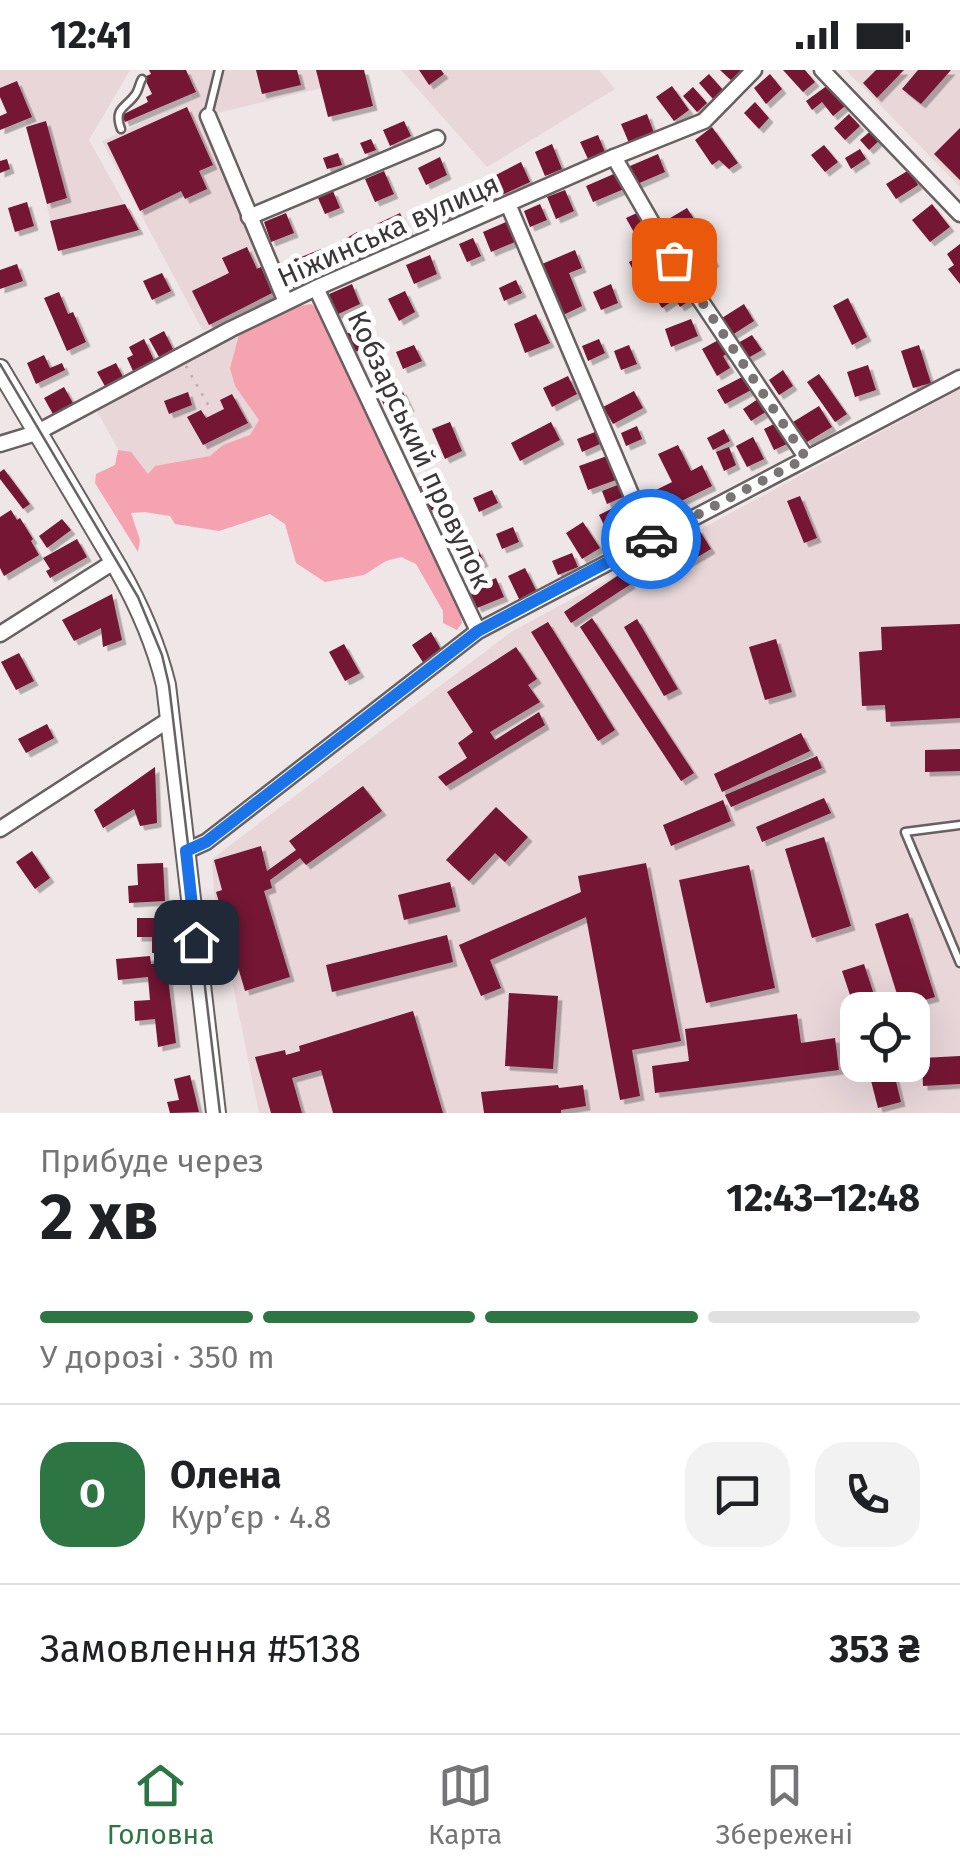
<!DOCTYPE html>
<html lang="uk">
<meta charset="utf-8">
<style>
:root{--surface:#fff;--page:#f2f2f2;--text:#202124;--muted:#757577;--line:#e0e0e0;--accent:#2d7542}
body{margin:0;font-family:"Fira Sans",sans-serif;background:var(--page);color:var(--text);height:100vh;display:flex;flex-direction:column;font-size:38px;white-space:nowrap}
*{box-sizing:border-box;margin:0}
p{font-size:32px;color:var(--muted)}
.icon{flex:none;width:55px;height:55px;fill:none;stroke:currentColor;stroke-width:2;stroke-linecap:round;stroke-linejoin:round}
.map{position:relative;height:1043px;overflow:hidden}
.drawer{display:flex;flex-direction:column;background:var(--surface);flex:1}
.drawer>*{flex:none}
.controls{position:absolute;left:840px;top:922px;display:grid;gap:20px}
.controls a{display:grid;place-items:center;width:90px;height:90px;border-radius:20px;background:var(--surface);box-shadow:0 10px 40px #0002;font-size:50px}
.pin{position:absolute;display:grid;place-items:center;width:85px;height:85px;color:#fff;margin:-42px;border-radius:20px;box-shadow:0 5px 15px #0006}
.courier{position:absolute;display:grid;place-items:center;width:100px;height:100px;margin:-50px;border:8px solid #1a73e8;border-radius:50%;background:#fff;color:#222;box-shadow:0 2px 12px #0007}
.headline em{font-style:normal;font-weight:700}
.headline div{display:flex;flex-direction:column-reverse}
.headline{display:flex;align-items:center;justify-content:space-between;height:170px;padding:0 40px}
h1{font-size:65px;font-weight:700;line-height:75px}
.bar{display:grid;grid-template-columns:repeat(4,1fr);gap:15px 10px;align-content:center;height:120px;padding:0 40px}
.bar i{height:12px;border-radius:8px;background:var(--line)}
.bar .on{background:var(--accent)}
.bar p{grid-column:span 4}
.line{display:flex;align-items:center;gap:25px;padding:0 40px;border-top:2px solid var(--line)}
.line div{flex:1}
.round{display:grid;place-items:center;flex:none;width:105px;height:105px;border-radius:30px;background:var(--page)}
.status{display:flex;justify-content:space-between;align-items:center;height:70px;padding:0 50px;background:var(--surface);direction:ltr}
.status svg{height:28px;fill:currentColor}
.tab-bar{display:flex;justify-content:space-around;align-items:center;height:140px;border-top:2px solid var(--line);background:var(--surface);font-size:28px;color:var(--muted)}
.tab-bar a{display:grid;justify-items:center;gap:5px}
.tab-bar .on{color:var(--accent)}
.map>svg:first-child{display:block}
.built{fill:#e8d6d9;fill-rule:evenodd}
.green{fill:#f5a2b1}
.building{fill:#741534;filter:url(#shadow)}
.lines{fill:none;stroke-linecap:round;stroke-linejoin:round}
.service-casing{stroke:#686061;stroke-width:11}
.minor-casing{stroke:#686061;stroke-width:19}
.tertiary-casing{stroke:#686061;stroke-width:22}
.path{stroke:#b7b0b1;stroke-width:2.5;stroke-dasharray:2.5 8;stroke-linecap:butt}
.service{stroke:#fff;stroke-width:6}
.minor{stroke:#fff;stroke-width:14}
.tertiary{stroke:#fff;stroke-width:18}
.tram{stroke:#686364;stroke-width:2.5}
.done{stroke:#7a7475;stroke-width:10;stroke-dasharray:0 18}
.route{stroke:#1a73e8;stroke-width:12}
.labels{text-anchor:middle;stroke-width:10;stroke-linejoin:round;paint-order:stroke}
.street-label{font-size:28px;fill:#3b3738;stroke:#fff}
</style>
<div class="status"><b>12:41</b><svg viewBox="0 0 49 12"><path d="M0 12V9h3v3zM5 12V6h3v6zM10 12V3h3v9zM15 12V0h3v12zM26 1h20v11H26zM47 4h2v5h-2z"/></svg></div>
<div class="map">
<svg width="960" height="1043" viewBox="0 0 960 1043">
<defs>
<filter id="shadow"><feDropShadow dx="4.5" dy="4.5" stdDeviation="0" flood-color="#0004"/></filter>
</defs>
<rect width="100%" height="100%" fill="#efe6e7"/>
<g class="built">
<path d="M0 0H130L89 70 139 160 58 181 17 12 0 18Z"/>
<path d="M183 0H316L321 18 201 47 278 226 203 261 102 71 193 29Z"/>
<path d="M401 0H599L615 19 487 97Z"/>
<path d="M846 0H960V117Z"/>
<path d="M239 265 294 367 153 443 97 341Z"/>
<path d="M960 319V1043H259L214 822 212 789 511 562ZM858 940H912V995H858Z"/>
</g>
<path class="green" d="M311 234 320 240 336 280 460 542 462 553 457 560 443 553V541L416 494 401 487 386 491 364 505 325 512 296 493 285 454 270 444 219 461 175 454 170 446 144 442 131 443 140 470 138 482 95 413 96 404 115 395 118 380 131 382 148 404 155 396 210 386 223 375 250 365 259 350 235 316 230 298 239 265 254 253 290 238Z"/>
<g class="building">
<path d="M149 0H186L196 22 125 52 122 45 148 32 146 27 152 24 144 7 151 4Z"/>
<path d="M256 0H297L301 15 262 24Z"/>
<path d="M316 0H364L373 36 328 47Z"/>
<path d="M419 0H441L444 4 429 15Z"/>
<path d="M720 0H741L731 10Z"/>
<path d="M783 0H805L815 12 803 22Z"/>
<path d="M876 0H904L877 28 863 13Z"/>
<path d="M918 0H951L921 34 902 19Z"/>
<path d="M709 4 723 20 713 29 699 13Z"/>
<path d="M770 4 782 19 766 34 754 18Z"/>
<path d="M17 11 32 47 0 60V46L7 43 0 27V18Z"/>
<path d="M828 15 845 36 833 46 822 32 812 40 806 31Z"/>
<path d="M672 16 689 40 674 51 656 27Z"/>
<path d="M693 17 707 33 697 42 683 26Z"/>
<path d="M755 32 769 48 759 59 744 43Z"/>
<path d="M187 37 213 95 199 101 207 119 185 129 181 121 140 141 107 73Z"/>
<path d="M647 44 654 63 629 73 621 54Z"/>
<path d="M849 44 860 56 845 70 834 58Z"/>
<path d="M46 51 67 128 47 134 26 57Z"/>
<path d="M404 51 411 66 390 76 383 60Z"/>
<path d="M712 57 738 93 729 99 719 90 712 95 695 70Z"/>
<path d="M960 58V110L934 84Z"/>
<path d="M873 59 882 68 869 80 860 70Z"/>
<path d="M598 65 605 82 588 89 580 72Z"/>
<path d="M371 69 376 80 365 84 360 73Z"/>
<path d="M552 74 562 99 545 106 535 82Z"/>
<path d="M824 75 838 92 825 102 811 85Z"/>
<path d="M860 79 866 89 851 99 845 88Z"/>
<path d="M338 83 342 95 327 99 323 88Z"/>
<path d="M658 84 665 102 637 114 630 96Z"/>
<path d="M440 87 447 105 426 115 418 98Z"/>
<path d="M7 89 10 99 0 103V91Z"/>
<path d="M521 92 530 112 502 125 494 106Z"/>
<path d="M909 100 918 115 896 129 886 114Z"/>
<path d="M384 101 394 124 375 132 365 109Z"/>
<path d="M616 103 624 119 593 132 586 116Z"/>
<path d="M490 109 497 127 483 134 476 116Z"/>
<path d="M565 120 574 141 556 149 547 127Z"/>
<path d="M333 121 340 138 325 144 318 128Z"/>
<path d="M450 128 458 145 427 158 420 142Z"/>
<path d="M27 132 34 156 15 162 8 138Z"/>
<path d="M125 134 139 160 58 181 50 151Z"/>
<path d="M540 134 547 150 530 157 524 141Z"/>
<path d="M932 134 950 157 930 172 912 150Z"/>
<path d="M687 138 701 160 673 177 660 154Z"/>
<path d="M639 142 649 162 637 168 626 148Z"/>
<path d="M286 143 294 163 271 172 264 152Z"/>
<path d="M400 143 411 166 388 176 377 154Z"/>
<path d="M506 152 515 172 491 182 483 162Z"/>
<path d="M357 162 368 185 344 199 333 176Z"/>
<path d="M473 168 481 186 467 192 459 174Z"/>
<path d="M960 174V214L948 199 954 195 947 184Z"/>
<path d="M247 177 257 199 261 197 272 223 209 255 192 221 229 203 222 188Z"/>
<path d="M656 178 664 193 637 208 629 192Z"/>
<path d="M321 179 331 203 293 218 284 194Z"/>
<path d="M706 179 715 192 694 206 685 193Z"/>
<path d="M575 180 582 198 569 203 582 236 563 245 542 194Z"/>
<path d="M430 185 437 204 414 214 406 195Z"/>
<path d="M17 194 23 211 0 219V200Z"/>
<path d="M162 203 171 221 152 230 143 211Z"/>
<path d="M676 204 692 229 680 237 675 229 662 238 651 221Z"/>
<path d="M516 210 522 223 504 231 499 218Z"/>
<path d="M352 214 360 234 336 245 327 225Z"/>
<path d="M611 214 618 233 601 240 593 222Z"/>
<path d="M405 221 415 242 399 251 388 229Z"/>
<path d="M59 222 68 244 73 242 86 272 67 281 44 228Z"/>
<path d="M848 228 867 267 852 275 833 236Z"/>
<path d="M744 234 754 251 732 265 722 248Z"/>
<path d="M536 244 550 273 525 283 514 254Z"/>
<path d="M691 249 698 266 671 277 665 259Z"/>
<path d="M367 254 375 272 355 282 346 264Z"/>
<path d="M164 261 173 279 159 287 149 269Z"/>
<path d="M752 265 762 280 748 288 738 273Z"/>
<path d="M722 268 730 282 723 286 730 298 717 306 702 279Z"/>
<path d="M144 269 154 290 133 301 127 288 133 285 129 277Z"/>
<path d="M599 269 605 283 588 291 582 276Z"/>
<path d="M414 275 422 291 403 299 396 282Z"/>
<path d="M629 275 637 294 621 300 614 281Z"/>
<path d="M919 275 931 313 913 318 901 281Z"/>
<path d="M44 285 50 298 62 293 65 300 36 314 27 293Z"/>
<path d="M116 293 124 309 106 318 97 302Z"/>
<path d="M868 295 876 320 855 327 847 302Z"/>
<path d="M390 300 397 316 379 324 372 307Z"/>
<path d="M783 300 793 316 779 325 769 310Z"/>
<path d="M819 304 847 344 835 352 807 312Z"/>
<path d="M746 305 753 319 725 334 717 320Z"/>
<path d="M568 306 577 324 552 337 543 318Z"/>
<path d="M64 317 74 335 54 346 44 328Z"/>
<path d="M402 320 410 337 389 345 381 329Z"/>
<path d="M634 321 643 338 613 354 603 337Z"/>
<path d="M188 322 192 335 169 344 164 331Z"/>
<path d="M232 324 248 353 203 375 187 347 201 340 206 348 224 339 220 330Z"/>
<path d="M761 327 769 340 751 351 743 339Z"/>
<path d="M819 336 832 357 807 372 793 352Z"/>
<path d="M412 348 421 366 403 375 395 356Z"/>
<path d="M450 352 462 381 445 389 432 359Z"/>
<path d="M551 352 560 370 520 391 511 373Z"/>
<path d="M778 352 789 373 774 380 764 359Z"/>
<path d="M637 356 642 369 626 376 621 363Z"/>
<path d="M724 359 730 371 713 380 707 368Z"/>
<path d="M595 362 600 374 582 382 577 369Z"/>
<path d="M753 367 764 389 747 397 736 376Z"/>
<path d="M678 375 691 401 702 395 712 416 663 440 654 421 672 412 658 384Z"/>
<path d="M729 377 736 395 724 401 716 382Z"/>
<path d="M607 386 616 410 588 420 579 396Z"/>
<path d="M4 399 30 434 23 439 0 409V402Z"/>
<path d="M436 409 447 433 430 441 419 417Z"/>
<path d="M620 414 625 426 607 434 602 421Z"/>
<path d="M492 420 498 433 479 442 473 428Z"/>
<path d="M800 426 817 468 804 473 787 431Z"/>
<path d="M627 431 636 448 608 463 599 445Z"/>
<path d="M11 440 17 450 20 448 33 469 31 471 39 485 4 506 0 498V447Z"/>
<path d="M62 449 71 460 47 478 39 466Z"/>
<path d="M583 452 600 478 582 489 566 463Z"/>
<path d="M513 457 519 472 502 479 496 464Z"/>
<path d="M698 458 711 479 674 501 661 480Z"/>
<path d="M77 469 87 487 50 508 46 501 50 499 43 488Z"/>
<path d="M478 479 484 492 466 501 460 488Z"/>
<path d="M572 483 578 497 558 505 552 491Z"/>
<path d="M525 498 537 522 520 531 508 506Z"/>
<path d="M623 502 631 514 571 553 564 542Z"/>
<path d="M496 508 504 527 477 538 469 520Z"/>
<path d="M112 524 122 570 103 577 101 558 74 571 62 550Z"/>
<path d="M592 548 694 703 681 711 580 557Z"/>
<path d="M637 549 678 619 664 626 624 557Z"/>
<path d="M548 552 615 660 598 671 531 562Z"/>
<path d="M960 554V648L886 652 885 635 862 636 859 582 882 580 881 557Z"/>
<path d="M431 562 443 583 424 594 412 575Z"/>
<path d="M776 569 792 622 765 630 749 577Z"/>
<path d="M344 574 360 603 345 611 329 582Z"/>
<path d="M516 577 537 609 528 615 540 632 490 662 495 670 539 642 545 655 446 716 438 707 467 688 458 673 473 662 447 622Z"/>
<path d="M19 583 34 611 16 620 1 592Z"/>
<path d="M47 654 54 668 26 683 18 669Z"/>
<path d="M801 663 810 681 722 722 714 704Z"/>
<path d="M960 679V701L925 702V680Z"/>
<path d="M817 686 822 698 731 737 725 725Z"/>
<path d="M155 697 157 753 140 756 134 739 103 758 94 740Z"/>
<path d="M363 716 382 741 306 795 300 788 270 810 272 818 264 821 290 907 245 921 216 822 222 820 214 790 261 776 267 801 296 780 289 771Z"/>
<path d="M824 728 831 743 762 772 756 757Z"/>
<path d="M723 730 731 751 671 776 663 755Z"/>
<path d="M496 737 528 767 505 792 495 783 469 811 446 790Z"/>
<path d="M824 767 851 856 812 868 785 779Z"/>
<path d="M32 781 50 808 35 819 16 792Z"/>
<path d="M163 793 165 831 129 833 128 816 138 815 137 794Z"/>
<path d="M646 793 681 971 632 980 640 1026 620 1030 586 847 490 890 501 918 481 926 459 875 581 822 578 806Z"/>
<path d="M749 795 775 918 706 933 679 810Z"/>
<path d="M450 812 456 837 404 850 398 825Z"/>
<path d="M908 843 935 927 901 937 875 854Z"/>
<path d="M137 848H170V883H152V867H137Z"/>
<path d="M447 865 453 892 332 922 326 895Z"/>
<path d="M150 886 151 894 166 892 176 973 158 977 155 949 135 951 134 931 150 930 148 907 118 910 116 889Z"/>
<path d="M864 894 879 940H855L842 901Z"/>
<path d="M509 923 558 926 553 999 505 996Z"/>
<path d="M413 941 443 1043H333L321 1000 292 1008 302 1043H271L255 987 285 980 286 985 300 981 299 976Z"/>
<path d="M797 944 801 973 835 968 839 1000 655 1023 652 996 689 991 685 959Z"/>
<path d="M960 986V1014L923 1016 922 988Z"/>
<path d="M867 995H892L901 1032 878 1038Z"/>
<path d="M190 1005 199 1042 170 1043 167 1032 179 1030 174 1009Z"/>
<path d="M558 1015 559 1018 583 1015 586 1036 561 1040V1043H484L481 1022Z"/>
</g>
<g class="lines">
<defs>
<g id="service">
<path d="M208 45 219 0"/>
<path d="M121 59C113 38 126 38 135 25 139 20 139 14 142 9"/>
<path d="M960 755 905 762 960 893"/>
</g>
<g id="minor">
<path d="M822 0 960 144"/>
<path d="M208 46 286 232"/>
<path d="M614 87 674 191 806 387"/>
<path d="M508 134 650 469"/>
<path d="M249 147 437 68"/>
<path d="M316 218 478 561"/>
<path d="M0 374 36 363 231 259 316 218 614 87 704 51 754 0"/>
<path d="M0 564 115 491"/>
<path d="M0 759 170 649"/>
<path d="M186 781 206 772 478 561 960 308"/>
</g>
<path id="tertiary" d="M0 299 118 498C139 535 156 574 166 615L216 1043"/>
</defs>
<use href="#service" class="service-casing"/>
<use href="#minor" class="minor-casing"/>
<use href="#tertiary" class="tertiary-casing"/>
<path class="path" d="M186 296 210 338"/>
<use href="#service" class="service"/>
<use href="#minor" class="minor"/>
<use href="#tertiary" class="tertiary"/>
<path class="tram" d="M0 294 138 527 162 585 169 615 220 1043"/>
</g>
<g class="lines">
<path class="done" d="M651 469 806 388 674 190"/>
<path class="route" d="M196 872 186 781 206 772 478 561 651 469"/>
</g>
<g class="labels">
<g class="street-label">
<text transform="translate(388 160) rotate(-24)" y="10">Ніжинська вулиця</text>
<text transform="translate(420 379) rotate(65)" y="10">Кобзарський провулок</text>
</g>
</g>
</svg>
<div class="controls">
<a><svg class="icon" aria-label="locate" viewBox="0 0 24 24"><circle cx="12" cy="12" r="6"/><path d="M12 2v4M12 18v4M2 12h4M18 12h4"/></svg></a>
</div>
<div class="pin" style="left:674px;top:190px;background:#ea580c"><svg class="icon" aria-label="bag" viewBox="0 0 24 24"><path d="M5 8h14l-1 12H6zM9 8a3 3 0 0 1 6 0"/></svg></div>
<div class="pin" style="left:196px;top:872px;background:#1f2937"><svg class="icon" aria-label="home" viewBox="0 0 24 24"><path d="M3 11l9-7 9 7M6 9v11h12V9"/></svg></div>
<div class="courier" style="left:651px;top:469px"><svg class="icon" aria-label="car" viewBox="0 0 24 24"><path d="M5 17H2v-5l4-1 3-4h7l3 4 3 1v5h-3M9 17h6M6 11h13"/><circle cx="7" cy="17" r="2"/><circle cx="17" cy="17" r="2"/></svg></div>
</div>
<section class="drawer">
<div class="headline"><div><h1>2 хв</h1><p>Прибуде через</p></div><em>12:43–12:48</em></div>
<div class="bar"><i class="on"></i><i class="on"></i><i class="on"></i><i></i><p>У дорозі · 350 m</p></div>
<div class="line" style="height:180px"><b class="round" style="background:var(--accent);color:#fff">О</b><div><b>Олена</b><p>Кур’єр · 4.8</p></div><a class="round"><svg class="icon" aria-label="chat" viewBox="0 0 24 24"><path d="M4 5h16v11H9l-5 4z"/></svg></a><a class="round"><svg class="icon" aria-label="phone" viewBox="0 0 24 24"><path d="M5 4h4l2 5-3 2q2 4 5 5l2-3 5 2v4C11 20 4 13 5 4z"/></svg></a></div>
<div class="line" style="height:130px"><div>Замовлення #5138</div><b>353 ₴</b></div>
</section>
<nav class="tab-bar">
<a class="on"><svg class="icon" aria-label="home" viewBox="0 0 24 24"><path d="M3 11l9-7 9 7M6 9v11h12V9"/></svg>Головна</a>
<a><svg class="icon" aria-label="map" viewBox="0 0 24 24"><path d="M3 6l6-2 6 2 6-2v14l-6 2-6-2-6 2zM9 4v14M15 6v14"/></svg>Карта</a>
<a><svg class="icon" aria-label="saved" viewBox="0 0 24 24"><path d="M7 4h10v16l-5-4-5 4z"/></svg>Збережені</a>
</nav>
